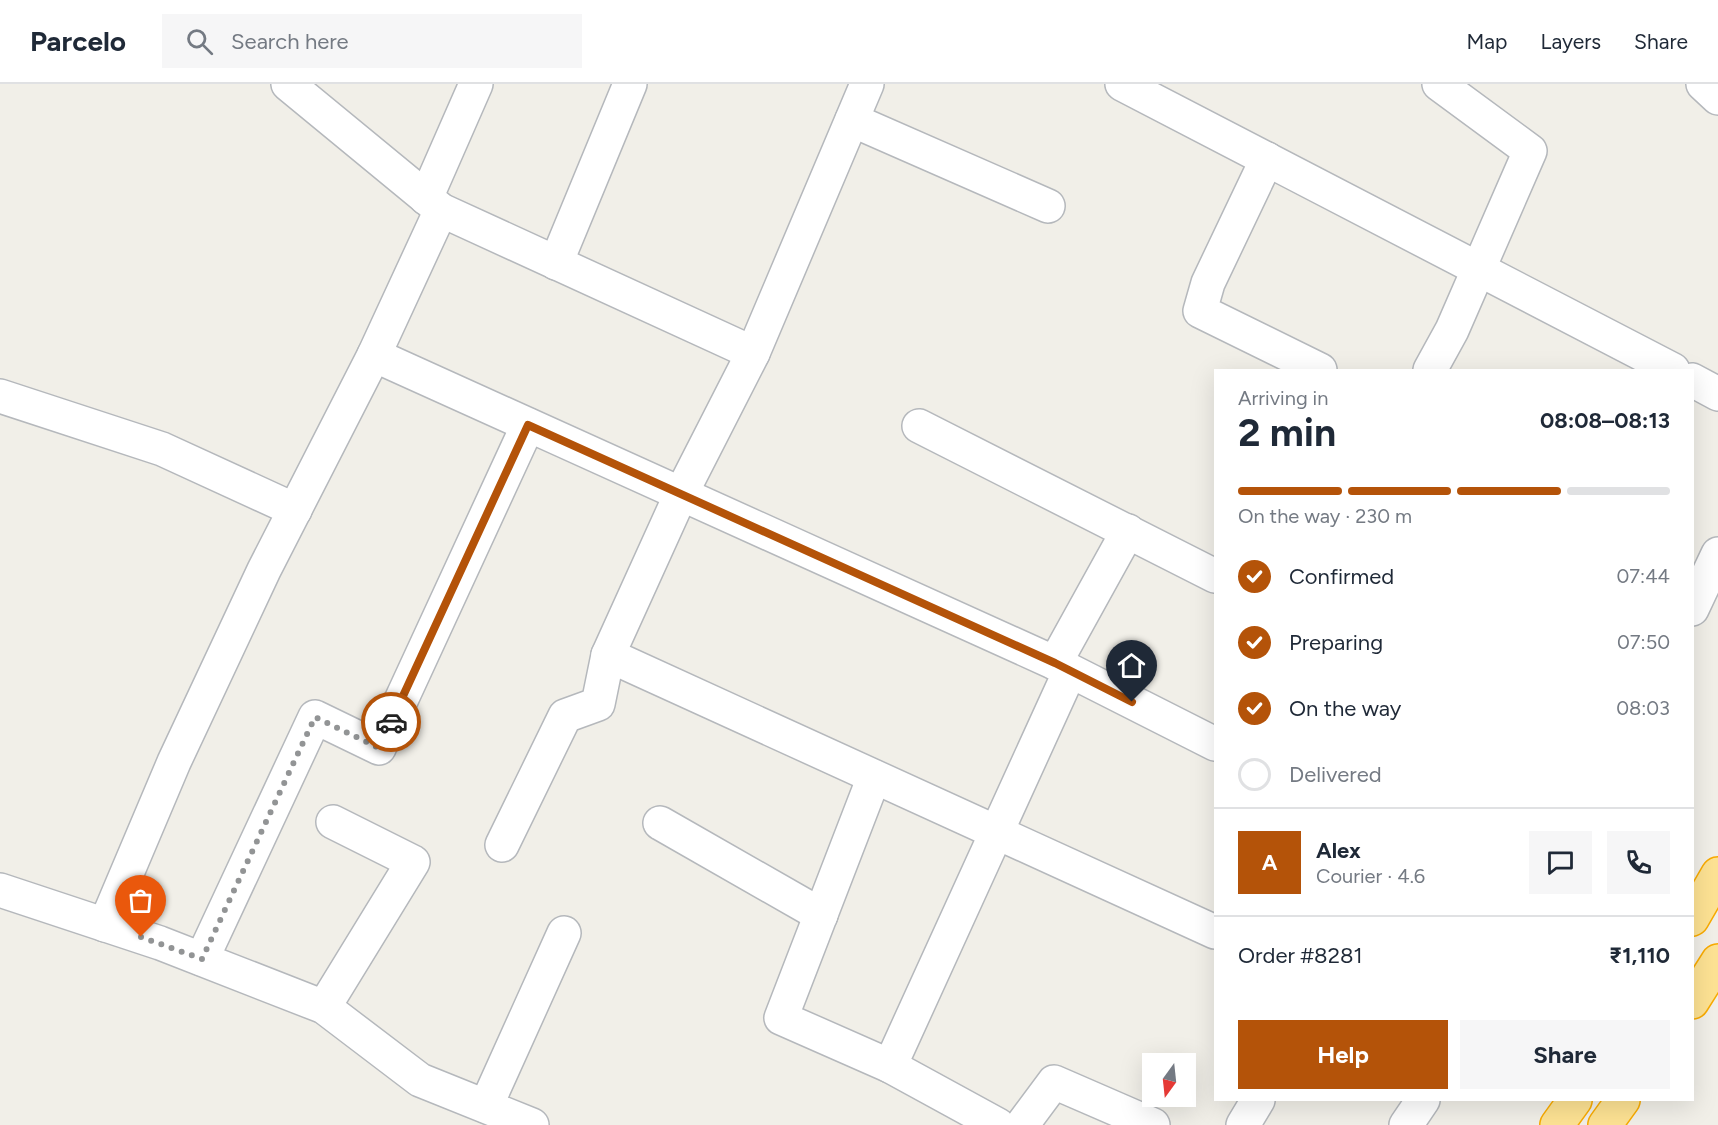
<!DOCTYPE html>
<meta charset="utf-8">
<style>
:root{--surface:#fff;--page:#f6f6f7;--text:#1f2937;--muted:#747a83;--line:#e0e1e3;--accent:#b45309}
body{margin:0;font-family:Figtree,sans-serif;background:var(--page);color:var(--text);height:100vh;display:flex;flex-direction:column;font-size:22px;white-space:nowrap}
*{box-sizing:border-box;margin:0}
p{font-size:20px;color:var(--muted)}
.icon{flex:none;width:33px;height:33px;fill:none;stroke:currentColor;stroke-width:2;stroke-linecap:round;stroke-linejoin:round}
.map{position:relative;flex:1;overflow:hidden}
.sheet{position:absolute;left:1214px;top:285px;width:480px;height:732px;display:flex;flex-direction:column;background:var(--surface);border-radius:0px;box-shadow:0 6px 24px #0002}
.sheet>*{flex:none}
.needle{width:39px;rotate:195deg}
.tools{position:absolute;left:1142px;top:969px;display:grid;gap:12px}
.tools a{display:grid;place-items:center;width:54px;height:54px;border-radius:0px;background:var(--surface);box-shadow:0 6px 24px #0002;font-size:30px}
.pin{position:absolute;display:grid;place-items:center;width:51px;height:51px;color:#fff;margin:-62px -26px;border-radius:50% 50% 50% 0;rotate:-45deg;box-shadow:0 0 6px #0007}
.pin .icon{rotate:45deg}
.courier{position:absolute;display:grid;place-items:center;width:60px;height:60px;margin:-30px;border:4px solid #b45309;border-radius:50%;background:#fff;color:#222;box-shadow:0 2px 8px #0007}
.overview em{font-style:normal;font-weight:700}
.overview div{display:flex;flex-direction:column-reverse}
.overview{display:flex;align-items:center;justify-content:space-between;height:102px;padding:0 24px}
h1{font-size:39px;font-weight:700;line-height:45px}
.bar{display:grid;grid-template-columns:repeat(4,1fr);gap:9px 6px;align-content:center;height:72px;padding:0 24px}
.bar i{height:8px;border-radius:4px;background:var(--line)}
.bar .active{background:var(--accent)}
.bar p{grid-column:span 4}
.line{display:flex;align-items:center;gap:15px;padding:0 24px;border-top:2px solid var(--line)}
.line div{flex:1}
.round{display:grid;place-items:center;flex:none;width:63px;height:63px;border-radius:0px;background:var(--page)}
ol{padding:0 24px;list-style:none}
li{display:flex;align-items:center;gap:18px;height:66px}
li p{margin-inline-start:auto}
li .icon{padding:6px;border-radius:50%;background:var(--accent);color:#fff;stroke-width:4}
li:last-child{color:var(--muted)}
li i{width:33px;height:33px;border:3px solid var(--line);border-radius:50%}
.primary-button{display:flex;gap:12px;margin-top:auto;padding:12px 24px}
.primary-button a{flex:1;height:69px;border-radius:0px;background:var(--accent);color:#fff;font-size:24px;font-weight:700;line-height:69px;text-align:center}
.primary-button a+a{background:var(--page);color:var(--text)}
header{display:flex;align-items:center;gap:36px;box-sizing:border-box;height:84px;padding:0 30px;background:var(--surface);border-bottom:2px solid var(--line)}
header strong{font-size:28px}
nav{display:flex;gap:33px;margin-inline-start:auto;font-size:21px}
.search{width:420px;height:54px;background:var(--page);display:flex;align-items:center;gap:15px;box-sizing:border-box;padding:0 21px;border-radius:0px;color:var(--muted);font-size:22px}
.map>svg:first-child{display:block}
.lines{fill:none;stroke-linecap:round;stroke-linejoin:round}
.minor-casing{stroke:#b5b8bc;stroke-width:36}
.highway-casing{stroke:#f9ab00;stroke-width:36}
.minor{stroke:#fff;stroke-width:33}
.highway{stroke:#fde293;stroke-width:33}
.done{stroke:#929495;stroke-width:6;stroke-dasharray:0 10.8}
.route{stroke:#b45309;stroke-width:8}
</style>
<header>
<strong>Parcelo</strong>
<div class="search"><svg class="icon" aria-label="search" viewBox="0 0 24 24"><circle cx="10" cy="10" r="6"/><path d="M15 15l6 6"/></svg>Search here</div>
<nav><a>Map</a><a>Layers</a><a>Share</a></nav>
</header>
<div class="map">
<svg width="1718" height="1041" viewBox="0 0 1718 1041">
<rect width="100%" height="100%" fill="#f1efe8"/>
<g class="lines">
<defs>
<g id="minor">
<path d="M288 0 441 126 753 269"/>
<path d="M867 0 753 269 681 410 608 571 1215 848"/>
<path d="M1122 0 1673 286"/>
<path d="M1703 0 1718 14"/>
<path d="M852 36 1048 122"/>
<path d="M1267 75 1208 199 1200 227 1320 286"/>
<path d="M426 114 476 0"/>
<path d="M441 126 374 271 1055 579 1215 660"/>
<path d="M556 179 630 0"/>
<path d="M1430 286 1452 246 1530 67 1439 0"/>
<path d="M1692 296 1718 310"/>
<path d="M0 312 162 365 295 426"/>
<path d="M919 342 1215 492"/>
<path d="M1692 525 1718 470"/>
<path d="M1055 579 1128 447"/>
<path d="M874 693 781 934 890 982"/>
<path d="M660 739 821 831"/>
<path d="M502 761 565 632 598 620 608 571"/>
<path d="M0 806 160 859 324 923 420 996 532 1041"/>
<path d="M105 841 174 678 264 486 374 271"/>
<path d="M202 875 315 633 379 664 528 341"/>
<path d="M324 923 413 778 333 738"/>
<path d="M486 1022 564 849"/>
<path d="M998 1041 890 982 1070 587"/>
<path d="M1022 1041 1054 998 1153 1041"/>
<path d="M1243 1041 1258 1016"/>
<path d="M1406 1041 1423 1016"/>
</g>
<g id="highway">
<path d="M1692 835 1718 790"/>
<path d="M1692 918 1718 877"/>
<path d="M1557 1041 1575 1016"/>
<path d="M1605 1041 1623 1016"/>
</g>
</defs>
<use href="#minor" class="minor-casing"/>
<use href="#highway" class="highway-casing"/>
<use href="#minor" class="minor"/>
<use href="#highway" class="highway"/>
</g>
<g class="lines">
<path class="done" d="M141 853 202 875 315 633 379 664 391 638"/>
<path class="route" d="M391 638 528 341 1055 579 1132 618"/>
</g>
</svg>
<div class="tools">
<a><svg class="needle" viewBox="-14 -14 28 28"><path d="M0-13l5 13h-10z" fill="#e53935"/><path d="M0 13l5-13h-10z" fill="#747a83"/></svg></a>
</div>
<div class="pin" style="left:141px;top:853px;background:#ea580c"><svg class="icon" aria-label="bag" viewBox="0 0 24 24"><path d="M5 8h14l-1 12H6zM9 8a3 3 0 0 1 6 0"/></svg></div>
<div class="pin" style="left:1132px;top:618px;background:#1f2937"><svg class="icon" aria-label="home" viewBox="0 0 24 24"><path d="M3 11l9-7 9 7M6 9v11h12V9"/></svg></div>
<div class="courier" style="left:391px;top:638px"><svg class="icon" aria-label="car" viewBox="0 0 24 24"><path d="M5 17H2v-5l4-1 3-4h7l3 4 3 1v5h-3M9 17h6M6 11h13"/><circle cx="7" cy="17" r="2"/><circle cx="17" cy="17" r="2"/></svg></div>
<section class="sheet">
<div class="overview"><div><h1>2 min</h1><p>Arriving in</p></div><em>08:08–08:13</em></div>
<div class="bar"><i class="active"></i><i class="active"></i><i class="active"></i><i></i><p>On the way · 230 m</p></div>
<ol>
<li><svg class="icon" aria-label="check" viewBox="0 0 24 24"><path d="M5 12l5 5 9-10"/></svg>Confirmed<p>07:44</p></li>
<li><svg class="icon" aria-label="check" viewBox="0 0 24 24"><path d="M5 12l5 5 9-10"/></svg>Preparing<p>07:50</p></li>
<li><svg class="icon" aria-label="check" viewBox="0 0 24 24"><path d="M5 12l5 5 9-10"/></svg>On the way<p>08:03</p></li>
<li><i></i>Delivered</li>
</ol>
<div class="line" style="height:108px"><b class="round" style="background:var(--accent);color:#fff">A</b><div><b>Alex</b><p>Courier · 4.6</p></div><a class="round"><svg class="icon" aria-label="chat" viewBox="0 0 24 24"><path d="M4 5h16v11H9l-5 4z"/></svg></a><a class="round"><svg class="icon" aria-label="phone" viewBox="0 0 24 24"><path d="M5 4h4l2 5-3 2q2 4 5 5l2-3 5 2v4C11 20 4 13 5 4z"/></svg></a></div>
<div class="line" style="height:78px"><div>Order #8281</div><b>₹1,110</b></div>
<div class="primary-button"><a>Help</a><a>Share</a></div>
</section>
</div>
